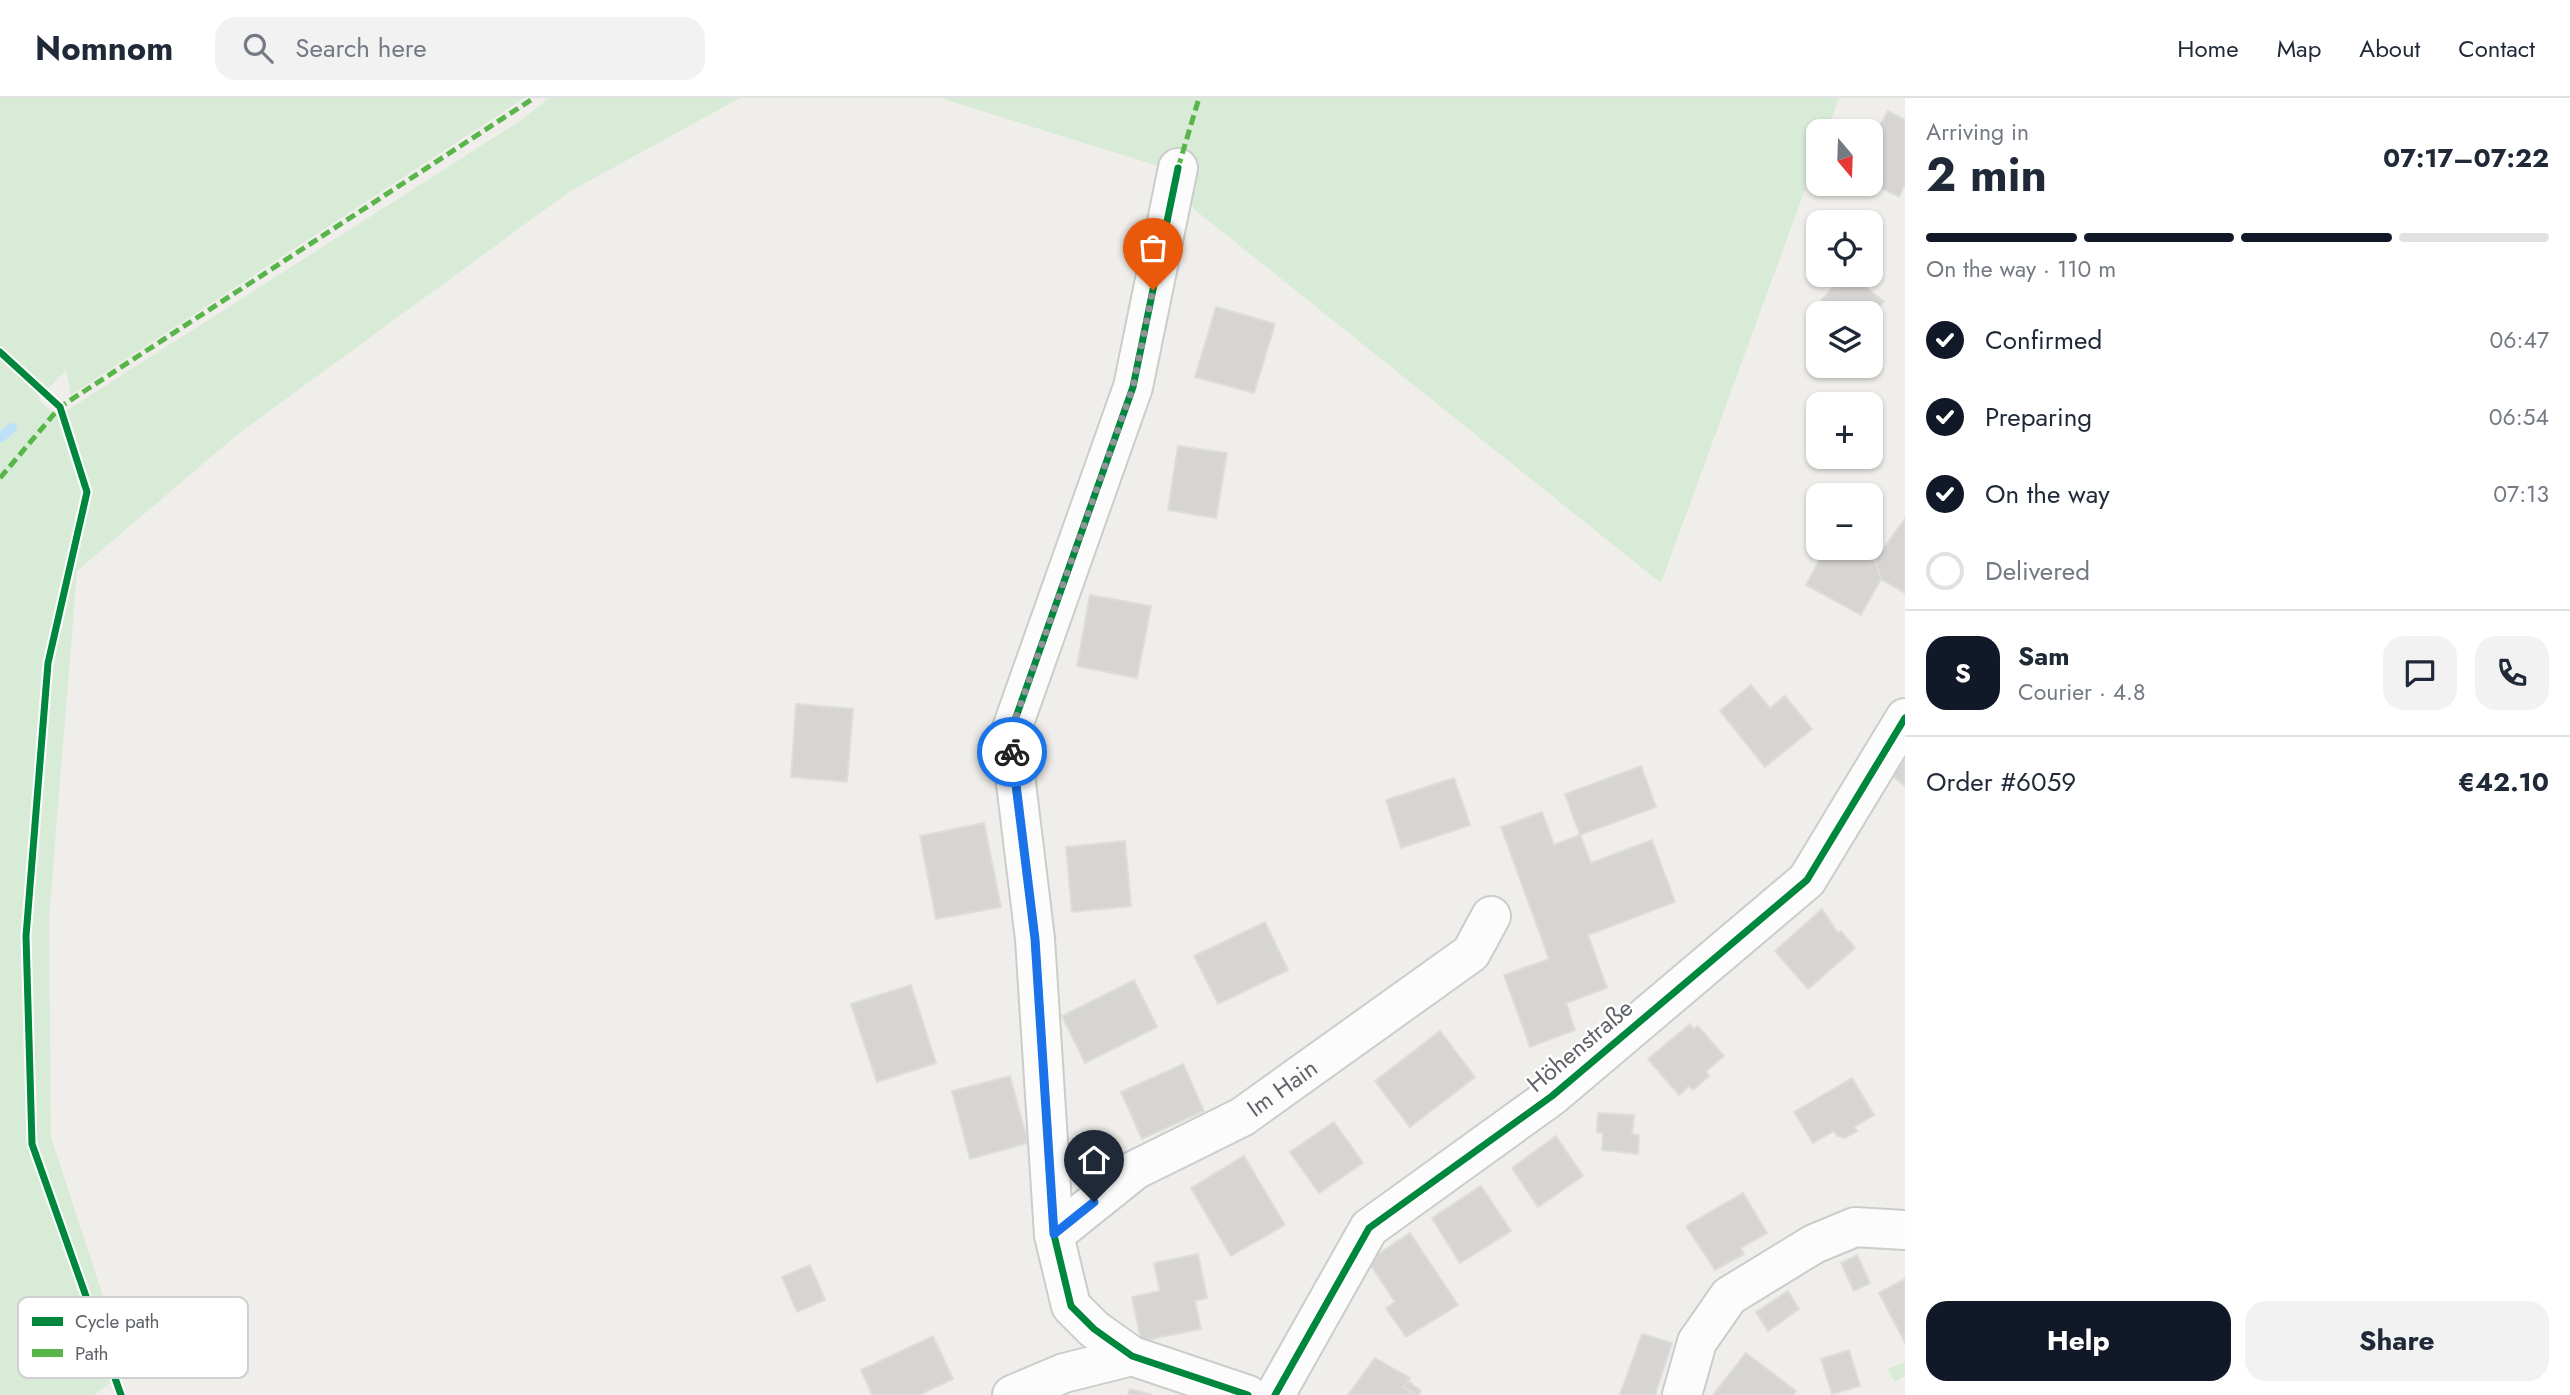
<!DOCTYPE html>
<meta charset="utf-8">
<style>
:root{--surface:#fff;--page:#f2f2f3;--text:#1f2937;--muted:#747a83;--line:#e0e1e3;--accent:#111827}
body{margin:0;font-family:Jost,sans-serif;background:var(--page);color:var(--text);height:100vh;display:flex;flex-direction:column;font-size:26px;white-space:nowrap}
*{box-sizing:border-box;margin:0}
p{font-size:23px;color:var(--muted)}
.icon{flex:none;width:38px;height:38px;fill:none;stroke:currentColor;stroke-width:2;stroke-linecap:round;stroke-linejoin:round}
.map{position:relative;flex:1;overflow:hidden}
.drawer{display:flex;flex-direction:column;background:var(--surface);width:665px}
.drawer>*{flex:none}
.needle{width:46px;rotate:161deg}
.controls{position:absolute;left:1806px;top:21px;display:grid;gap:14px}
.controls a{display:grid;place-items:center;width:77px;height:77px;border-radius:14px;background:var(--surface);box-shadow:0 2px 5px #0004;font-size:35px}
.pin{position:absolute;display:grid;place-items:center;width:60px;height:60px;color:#fff;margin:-72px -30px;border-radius:50% 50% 50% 0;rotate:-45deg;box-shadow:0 0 7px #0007}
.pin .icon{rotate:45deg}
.courier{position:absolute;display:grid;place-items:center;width:70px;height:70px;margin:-35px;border:5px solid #1a73e8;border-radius:50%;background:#fff;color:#222;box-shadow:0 2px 9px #0007}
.headline em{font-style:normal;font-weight:700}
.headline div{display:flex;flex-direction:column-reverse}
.headline{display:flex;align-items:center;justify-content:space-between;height:119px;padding:0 21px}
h1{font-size:46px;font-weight:700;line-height:52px}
.bar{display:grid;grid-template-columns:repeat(4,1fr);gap:10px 7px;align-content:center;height:84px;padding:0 21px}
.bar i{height:9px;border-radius:5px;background:var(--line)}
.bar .selected{background:var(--accent)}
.bar p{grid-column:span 4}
.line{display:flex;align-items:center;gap:18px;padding:0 21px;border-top:2px solid var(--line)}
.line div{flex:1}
.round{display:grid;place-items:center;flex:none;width:74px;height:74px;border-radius:21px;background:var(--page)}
ol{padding:0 21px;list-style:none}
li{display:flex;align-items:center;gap:21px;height:77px}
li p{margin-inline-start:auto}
li .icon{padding:7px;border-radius:50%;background:var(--accent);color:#fff;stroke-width:4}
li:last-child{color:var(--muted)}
li i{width:38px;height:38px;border:4px solid var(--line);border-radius:50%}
.button{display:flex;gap:14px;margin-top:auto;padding:14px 21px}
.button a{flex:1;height:80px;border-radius:21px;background:var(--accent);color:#fff;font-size:28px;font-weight:700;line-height:80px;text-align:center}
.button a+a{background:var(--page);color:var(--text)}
header{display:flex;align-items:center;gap:42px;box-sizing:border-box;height:98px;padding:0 35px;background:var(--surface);border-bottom:2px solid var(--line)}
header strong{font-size:33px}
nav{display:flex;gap:38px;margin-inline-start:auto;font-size:24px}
.search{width:490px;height:63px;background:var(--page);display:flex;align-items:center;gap:18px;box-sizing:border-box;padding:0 24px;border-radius:21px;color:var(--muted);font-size:26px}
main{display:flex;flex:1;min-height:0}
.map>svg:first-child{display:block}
.green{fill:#d8ebd6}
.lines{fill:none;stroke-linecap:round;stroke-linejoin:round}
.stream{stroke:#bfe0f9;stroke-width:10}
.building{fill:#d6d5d3;stroke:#deddd9;stroke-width:2}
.street-casing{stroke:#cbcccc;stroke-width:42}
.street{stroke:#fdfcfc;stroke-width:38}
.quiet{stroke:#58b549;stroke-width:5;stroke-dasharray:10 5;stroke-linecap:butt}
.cycleway-casing{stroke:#fff;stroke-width:11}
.cycleway{stroke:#00873e;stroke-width:7}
.done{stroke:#919496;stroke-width:7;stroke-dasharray:0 12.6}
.route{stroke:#1a73e8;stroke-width:9}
.labels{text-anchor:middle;stroke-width:5;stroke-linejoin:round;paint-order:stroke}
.street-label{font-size:24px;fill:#5f6368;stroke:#fff}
.key{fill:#fff;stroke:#cfd0d2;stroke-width:2}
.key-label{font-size:19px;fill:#5f6368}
</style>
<header>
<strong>Nomnom</strong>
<div class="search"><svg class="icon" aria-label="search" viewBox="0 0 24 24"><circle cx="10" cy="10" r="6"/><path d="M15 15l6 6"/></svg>Search here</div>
<nav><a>Home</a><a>Map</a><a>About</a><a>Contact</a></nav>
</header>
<main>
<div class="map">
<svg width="1905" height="1297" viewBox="0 0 1905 1297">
<rect width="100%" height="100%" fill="#efeeea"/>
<g class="green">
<path d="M0 0H524L71 297 66 272 38 301 51 313 69 311 523 21 549 0H740L569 94 238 336 77 473 49 820 51 1039 127 1272 94 1297H0Z"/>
<path d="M940 0H1839L1827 33H1818V56L1661 485 1194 111 1171 72Z"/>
<path d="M1905 1264V1278L1895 1284 1887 1271Z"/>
</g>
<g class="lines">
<path class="stream" d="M0 340 12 330"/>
</g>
<g class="building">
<path d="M1888 13 1905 22V86L1899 99 1871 85V33H1857L1861 25 1877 33Z"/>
<path d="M1851 177 1884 204 1872 218 1877 222 1871 229V215H1818V222L1815 219 1824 207 1820 204 1834 188 1838 191Z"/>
<path d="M1216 209 1275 226 1254 295 1195 279Z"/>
<path d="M1178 348 1227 355 1216 420 1168 412Z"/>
<path d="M1905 421V495L1881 481 1875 462Z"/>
<path d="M1826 450H1843L1875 462 1881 481 1861 517 1806 487Z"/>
<path d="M1090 497 1151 508 1137 580 1077 568Z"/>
<path d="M1751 587 1770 610 1785 598 1812 631 1765 669 1720 613Z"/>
<path d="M796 606 853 611 847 684 791 679Z"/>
<path d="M1905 662V688L1892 678Z"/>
<path d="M1641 668 1656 709 1580 737 1565 696Z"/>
<path d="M1454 680 1470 727 1401 750 1386 702Z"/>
<path d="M1542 714 1554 747 1580 737 1591 765 1652 742 1675 804 1588 837 1607 890 1566 905 1575 932 1530 949 1504 877 1549 861 1501 729Z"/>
<path d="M984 725 1001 809 936 821 920 738Z"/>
<path d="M1125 743 1131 808 1072 814 1066 749Z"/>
<path d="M1822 811 1838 835 1841 833 1855 850 1808 891 1775 853Z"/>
<path d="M1265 824 1288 872 1218 906 1194 858Z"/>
<path d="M1134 882 1157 929 1085 965 1062 918Z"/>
<path d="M911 887 936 965 877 984 851 906Z"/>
<path d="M1690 926 1694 931 1698 928 1724 958 1706 973 1709 978 1693 992 1689 988 1679 997 1648 961Z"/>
<path d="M1440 933 1475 979 1410 1029 1375 983Z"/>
<path d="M1183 966 1204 1013 1142 1041 1121 994Z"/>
<path d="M1010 978 1028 1045 970 1061 952 993Z"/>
<path d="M1852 980 1874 1017 1854 1029 1857 1033 1845 1040 1837 1038 1834 1033 1813 1045 1794 1014Z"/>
<path d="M1598 1015 1634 1017 1632 1036 1639 1037 1638 1056 1602 1052 1603 1035 1597 1034Z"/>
<path d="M1334 1024 1363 1065 1319 1095 1290 1054Z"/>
<path d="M1556 1038 1583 1078 1538 1109 1512 1070Z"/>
<path d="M1244 1058 1285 1127 1231 1158 1191 1090Z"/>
<path d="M1481 1088 1511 1133 1460 1165 1432 1120Z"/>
<path d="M1743 1095 1767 1135 1741 1150 1744 1156 1715 1172 1686 1128Z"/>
<path d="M1410 1135 1458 1207 1406 1239 1386 1210 1395 1204 1368 1163Z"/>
<path d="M1198 1156 1207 1200 1195 1203 1201 1231 1141 1243 1132 1199 1160 1193 1154 1165Z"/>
<path d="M1857 1157 1870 1185 1854 1193 1841 1165Z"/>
<path d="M810 1167 825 1202 797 1214 782 1179Z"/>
<path d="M1905 1181V1245L1879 1195Z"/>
<path d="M1788 1193 1799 1211 1768 1233 1756 1214Z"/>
<path d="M1642 1236 1672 1245 1655 1297H1620Z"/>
<path d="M933 1238 953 1281 919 1297H872L861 1272Z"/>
<path d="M1849 1252 1860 1288 1832 1296 1821 1261Z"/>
<path d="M1746 1255 1796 1293 1793 1297H1713Z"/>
<path d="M1375 1260 1410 1280 1403 1289 1414 1297H1348Z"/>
<path d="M1408 1283 1421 1293 1418 1297 1403 1289Z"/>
<path d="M1130 1291 1152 1297H1128Z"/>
</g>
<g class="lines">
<defs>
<g id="street">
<path d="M1178 70 1133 289 1010 636 1035 841 1054 1137 1071 1208 1094 1231 1132 1258 1248 1297"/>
<path id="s1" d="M1054 1137 1135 1072 1242 1019 1471 855 1491 818"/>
<path d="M1012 1297 1064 1275 1132 1258"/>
<path d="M1275 1297 1369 1130 1552 998 1807 782 1905 620"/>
<path d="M1682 1297 1697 1244 1729 1198 1814 1146 1855 1129 1905 1132"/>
</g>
</defs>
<use href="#street" class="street-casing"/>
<use href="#street" class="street"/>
<g class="quiet">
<path d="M1178 70 1199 0"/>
<path d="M0 380 60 309 534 0"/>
</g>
<defs>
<g id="cycleway">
<path d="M1178 70 1133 289 1010 636 1035 841 1054 1137 1071 1208 1094 1231 1132 1258 1248 1297"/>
<path d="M0 254 60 309 87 394 48 565 26 838 32 1046 121 1297"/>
<path d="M1275 1297 1369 1130 1552 998 1807 782 1905 620"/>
</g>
</defs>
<use href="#cycleway" class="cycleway-casing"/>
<use href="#cycleway" class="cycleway"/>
</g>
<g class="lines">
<path class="done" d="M1012 654 1010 636 1133 289 1153 192"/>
<path class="route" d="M1012 654 1035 841 1054 1136 1094 1104"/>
</g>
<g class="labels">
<g class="street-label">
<text transform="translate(1580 948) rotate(-40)" y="8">Höhenstraße</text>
<text dy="8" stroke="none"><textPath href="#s1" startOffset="273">Im Hain</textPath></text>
</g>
</g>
<rect x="18" y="1199" width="230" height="81" rx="10" class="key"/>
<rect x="32" y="1219" width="31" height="9" fill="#00873e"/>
<rect x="32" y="1251" width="31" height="8" fill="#58b549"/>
<g class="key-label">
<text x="75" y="1230">Cycle path</text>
<text x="75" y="1262">Path</text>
</g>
</svg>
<div class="controls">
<a><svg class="needle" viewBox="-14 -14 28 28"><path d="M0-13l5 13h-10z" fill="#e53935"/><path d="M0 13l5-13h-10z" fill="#747a83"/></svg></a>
<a><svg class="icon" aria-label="locate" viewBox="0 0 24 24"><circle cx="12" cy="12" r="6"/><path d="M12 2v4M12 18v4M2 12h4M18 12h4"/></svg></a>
<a><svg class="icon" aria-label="layers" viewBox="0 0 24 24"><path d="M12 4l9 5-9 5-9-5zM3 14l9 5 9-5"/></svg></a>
<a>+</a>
<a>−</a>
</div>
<div class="pin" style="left:1153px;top:192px;background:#ea580c"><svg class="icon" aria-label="bag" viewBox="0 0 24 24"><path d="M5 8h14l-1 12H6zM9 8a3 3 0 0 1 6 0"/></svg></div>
<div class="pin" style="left:1094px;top:1104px;background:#1f2937"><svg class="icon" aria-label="home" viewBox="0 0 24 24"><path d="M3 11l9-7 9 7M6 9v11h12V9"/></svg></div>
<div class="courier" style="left:1012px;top:654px"><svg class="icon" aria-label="bike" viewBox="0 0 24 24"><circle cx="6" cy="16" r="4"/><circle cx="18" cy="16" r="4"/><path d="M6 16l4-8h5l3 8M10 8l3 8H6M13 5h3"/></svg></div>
</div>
<section class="drawer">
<div class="headline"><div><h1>2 min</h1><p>Arriving in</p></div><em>07:17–07:22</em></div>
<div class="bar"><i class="selected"></i><i class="selected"></i><i class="selected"></i><i></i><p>On the way · 110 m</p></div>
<ol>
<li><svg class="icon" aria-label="check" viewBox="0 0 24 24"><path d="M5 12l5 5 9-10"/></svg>Confirmed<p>06:47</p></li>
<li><svg class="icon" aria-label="check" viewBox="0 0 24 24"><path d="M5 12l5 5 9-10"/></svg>Preparing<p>06:54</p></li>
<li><svg class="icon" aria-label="check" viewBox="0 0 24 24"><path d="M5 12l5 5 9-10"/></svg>On the way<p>07:13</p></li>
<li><i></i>Delivered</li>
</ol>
<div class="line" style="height:126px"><b class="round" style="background:var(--accent);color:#fff">S</b><div><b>Sam</b><p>Courier · 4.8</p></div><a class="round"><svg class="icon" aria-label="chat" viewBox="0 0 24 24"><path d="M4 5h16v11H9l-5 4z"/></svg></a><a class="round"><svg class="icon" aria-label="phone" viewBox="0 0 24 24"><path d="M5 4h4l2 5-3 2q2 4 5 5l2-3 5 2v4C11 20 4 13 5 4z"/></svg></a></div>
<div class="line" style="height:91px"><div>Order #6059</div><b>€42.10</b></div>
<div class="button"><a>Help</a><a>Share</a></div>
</section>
</main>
